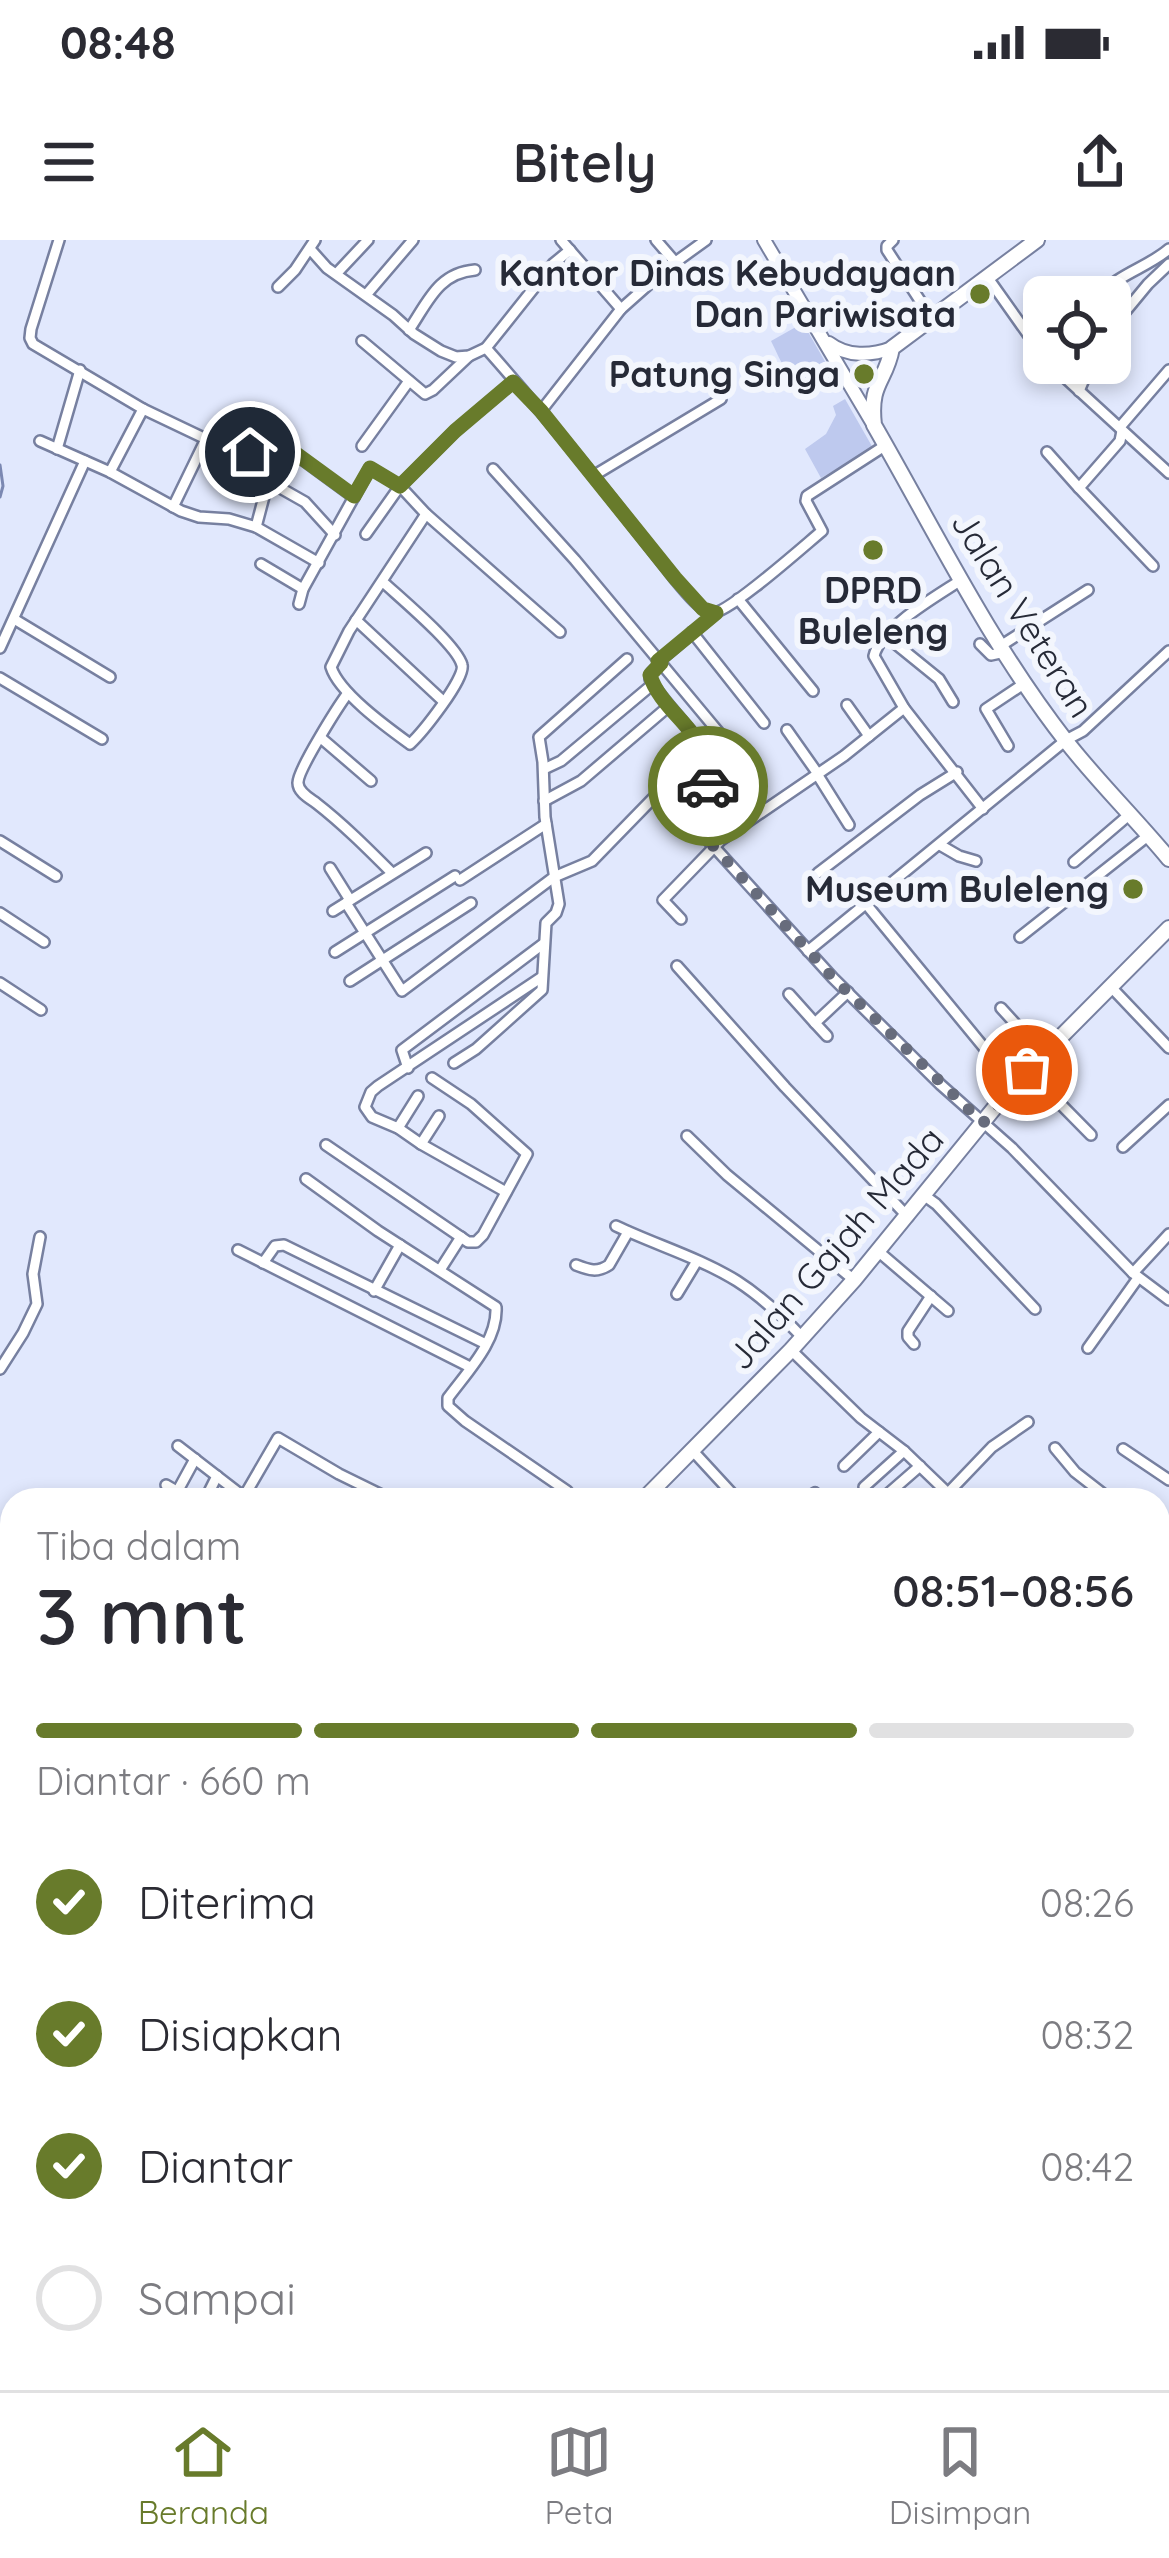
<!DOCTYPE html>
<html lang="id">
<meta charset="utf-8">
<style>
:root{--surface:#fff;--page:#f7f7f7;--text:#2b2b33;--muted:#7c7c81;--line:#e1e1e2;--accent:#687b2b}
body{margin:0;font-family:Quicksand,sans-serif;background:var(--page);color:var(--text);height:100vh;display:flex;flex-direction:column;font-size:45px;white-space:nowrap}
*{box-sizing:border-box;margin:0}
p{font-size:39px;color:var(--muted)}
.icon{flex:none;width:66px;height:66px;fill:none;stroke:currentColor;stroke-width:2;stroke-linecap:round;stroke-linejoin:round}
.map{position:relative;flex:1;overflow:hidden}
.drawer{position:absolute;left:0px;top:1248px;width:1170px;height:903px;display:flex;flex-direction:column;background:var(--surface);border-radius:36px 36px 0 0;box-shadow:0 6px 18px #0003}
.drawer>*{flex:none}
.buttons{position:absolute;left:1023px;top:36px;display:grid;gap:24px}
.buttons a{display:grid;place-items:center;width:108px;height:108px;border-radius:18px;background:var(--surface);box-shadow:0 6px 18px #0003;font-size:60px}
.pin{position:absolute;display:grid;place-items:center;width:102px;height:102px;color:#fff;margin:-51px;border:6px solid #fff;border-radius:50%;box-shadow:0 3px 12px #0007}
.courier{position:absolute;display:grid;place-items:center;width:120px;height:120px;margin:-60px;border:9px solid #687b2b;border-radius:50%;background:#fff;color:#222;box-shadow:0 3px 15px #0007}
.summary em{font-style:normal;font-weight:600}
.summary div{display:flex;flex-direction:column-reverse}
.summary{display:flex;align-items:center;justify-content:space-between;height:204px;padding:0 36px}
h1{font-size:78px;font-weight:600;line-height:90px}
.bar{display:grid;grid-template-columns:repeat(4,1fr);gap:18px 12px;align-content:center;height:144px;padding:0 36px}
.bar i{height:15px;border-radius:9px;background:var(--line)}
.bar .current{background:var(--accent)}
.bar p{grid-column:span 4}
ol{padding:0 36px;list-style:none}
li{display:flex;align-items:center;gap:36px;height:132px}
li p{margin-inline-start:auto}
li .icon{padding:12px;border-radius:50%;background:var(--accent);color:#fff;stroke-width:4}
li:last-child{color:var(--muted)}
li i{width:66px;height:66px;border:6px solid var(--line);border-radius:50%}
.status{display:flex;justify-content:space-between;align-items:center;height:84px;padding:0 60px;background:var(--surface);direction:ltr}
.status svg{height:33px;fill:currentColor}
header{display:flex;justify-content:space-between;align-items:center;height:156px;padding:0 36px;background:var(--surface);font-size:54px;font-weight:600}
.tabs{display:flex;justify-content:space-around;align-items:center;height:168px;border-top:3px solid var(--line);background:var(--surface);font-size:33px;color:var(--muted)}
.tabs a{display:grid;justify-items:center;gap:6px}
.tabs .current{color:var(--accent)}
.map>svg:first-child{display:block}
.green{fill:#bec9ee}
.lines{fill:none;stroke-linecap:round;stroke-linejoin:round}
.stream{stroke:#7b88b2;stroke-width:3}
.river{stroke:#a0b0e6;stroke-width:16}
.minor-casing{stroke:#7780a0;stroke-width:14}
.secondary-casing{stroke:#7780a0;stroke-width:16}
.trunk-casing{stroke:#7780a0;stroke-width:18}
.minor{stroke:#fff;stroke-width:9}
.secondary{stroke:#fff;stroke-width:12}
.trunk{stroke:#fff;stroke-width:14}
.done{stroke:#676c7c;stroke-width:12;stroke-dasharray:0 21.6}
.route{stroke:#687b2b;stroke-width:15}
.poi-dot{fill:#687b2b;stroke:#f3f6fd;stroke-width:4.5}
.labels{text-anchor:middle;stroke-width:12;stroke-linejoin:round;paint-order:stroke}
.poi-label{font-size:36px;font-weight:bold;fill:#262a37;stroke:#f3f6fd;text-anchor:end}
.street-label{font-size:36px;fill:#262a37;stroke:#f3f6fd}
</style>
<div class="status"><b>08:48</b><svg viewBox="0 0 49 12"><path d="M0 12V9h3v3zM5 12V6h3v6zM10 12V3h3v9zM15 12V0h3v12zM26 1h20v11H26zM47 4h2v5h-2z"/></svg></div>
<header><svg class="icon" aria-label="menu" viewBox="0 0 24 24"><path d="M4 6h16M4 12h16M4 18h16"/></svg>Bitely<svg class="icon" aria-label="share" viewBox="0 0 24 24"><path d="M12 15V3M7 8l5-5 5 5M5 13v7h14v-7"/></svg></header>
<div class="map">
<svg width="1169" height="2150" viewBox="0 0 1169 2150">
<rect width="100%" height="100%" fill="#e1e8fd"/>
<g class="green">
<path d="M803 83 839 146 832 150C821 146 811 149 801 144 786 138 779 116 771 101Z"/>
<path d="M845 159 873 208 821 238 805 209 826 194 836 175 833 166Z"/>
</g>
<g class="lines">
<g class="stream">
<path d="M0 225 3 246 0 257"/>
<path d="M1158 1396 1169 1383"/>
<path d="M1158 1798 1169 1827"/>
<path d="M159 2150 166 2139"/>
<path d="M1157 2150 1169 2063"/>
</g>
<path class="river" d="M684 2150 685 2139"/>
<defs>
<g id="minor">
<path d="M59 0 31 89 30 98 33 104 143 169 206 199 250 212H261L283 205 354 257"/>
<path d="M561 0 621 69"/>
<path d="M656 0 675 22"/>
<path d="M893 0 887 6V10L932 79"/>
<path d="M310 9 327 28 393 75 414 94 441 111 456 117 469 116 486 108 553 24 570 10"/>
<path d="M337 33 368 0"/>
<path d="M988 38 1044 117"/>
<path d="M278 47 295 30 315 0"/>
<path d="M366 55 413 0"/>
<path d="M1099 57C1117 34 1147 28 1169 9"/>
<path d="M409 90C428 62 438 33 475 30"/>
<path d="M1110 90 1148 44 1169 24"/>
<path d="M362 101 425 154 433 150 469 116"/>
<path d="M486 108C549 179 608 254 667 329 675 339 700 372 712 373 728 374 805 305 822 291L806 261 807 256 886 205"/>
<path d="M1049 123 1169 233"/>
<path d="M1079 151 1091 123"/>
<path d="M541 171 621 69 666 29 706 0"/>
<path d="M1120 187 1169 130"/>
<path d="M1122 191 1120 201 1079 248 1153 326"/>
<path d="M40 201 110 232 181 271 199 277 229 279 256 287 319 323"/>
<path d="M362 206 409 141"/>
<path d="M57 209 80 130"/>
<path d="M1047 212 1079 248"/>
<path d="M493 229 575 320 735 512"/>
<path d="M110 232 143 169"/>
<path d="M593 236 721 159"/>
<path d="M173 267 206 199"/>
<path d="M256 287 266 249 275 245 305 262 335 295"/>
<path d="M366 294 400 246 455 191 513 142"/>
<path d="M261 324 303 349"/>
<path d="M961 340C937 356 880 388 874 416L904 468 983 569"/>
<path d="M382 341C399 357 457 405 462 425 466 438 422 493 410 504 388 488 339 453 331 427L349 391 426 274"/>
<path d="M738 359 813 451"/>
<path d="M299 364 303 349 370 228 400 246 426 274 560 392"/>
<path d="M14 379 110 437"/>
<path d="M356 380 443 461"/>
<path d="M692 392 764 483"/>
<path d="M886 396 939 439 953 462"/>
<path d="M980 404 991 415 1005 412"/>
<path d="M1002 405 1088 350"/>
<path d="M0 408 85 221"/>
<path d="M659 421 716 373"/>
<path d="M661 423 651 433 650 439C665 468 710 501 711 535 712 559 690 575 706 598L833 738 941 845 1012 908 1133 1033 1169 1060"/>
<path d="M0 438 102 499"/>
<path d="M348 453C339 465 297 531 298 543 298 552 309 558 316 563 343 584 367 608 392 633"/>
<path d="M847 465 869 496"/>
<path d="M787 490 818 534"/>
<path d="M321 498 371 541"/>
<path d="M1008 506 986 469 1025 443"/>
<path d="M544 529 561 521 653 444"/>
<path d="M817 534 849 585"/>
<path d="M544 561 581 541 669 466"/>
<path d="M0 601 56 636"/>
<path d="M940 605 959 616 976 621"/>
<path d="M1074 622 1130 574"/>
<path d="M330 628 350 660"/>
<path d="M818 633 920 555 957 532"/>
<path d="M460 640 546 584"/>
<path d="M346 663 402 751 554 637 592 621 702 508"/>
<path d="M866 664 1014 844"/>
<path d="M333 671 426 613"/>
<path d="M0 673 44 702"/>
<path d="M681 679 663 660 721 600 844 516 904 468"/>
<path d="M1020 697 1149 595"/>
<path d="M808 711 1066 500 1083 491 1169 411"/>
<path d="M335 712 455 636"/>
<path d="M677 726 785 847 908 977"/>
<path d="M350 741 471 663"/>
<path d="M0 743 41 770"/>
<path d="M1111 747 1169 808"/>
<path d="M789 754 815 783"/>
<path d="M1001 768 1043 814"/>
<path d="M827 796 815 783 848 752"/>
<path d="M454 823 476 809 542 750 546 683 556 673 559 664 545 577 543 522 539 497 627 419"/>
<path d="M408 828 402 810 543 704"/>
<path d="M1027 830 1091 895"/>
<path d="M398 888 418 856"/>
<path d="M687 896 727 935 854 1040"/>
<path d="M421 904 439 876"/>
<path d="M326 905 468 1002H476L483 995 527 914 471 864 432 838"/>
<path d="M1123 907 1169 865"/>
<path d="M306 939 378 991 496 1067C498 1101 467 1132 448 1158V1166L465 1181 567 1251 574 1260"/>
<path d="M506 952 421 904 398 888 372 877 365 867 371 852 378 846 542 737"/>
<path d="M925 956 936 964 1035 1069"/>
<path d="M616 986C656 1005 700 1018 737 1041 762 1057 782 1076 802 1097"/>
<path d="M238 1010 470 1127"/>
<path d="M879 1012 948 1071"/>
<path d="M263 1023 275 1006 284 1005 486 1104"/>
<path d="M576 1025C589 1030 597 1033 609 1025L628 992"/>
<path d="M440 1030 461 997"/>
<path d="M1133 1033 1169 994"/>
<path d="M374 1051 400 1005"/>
<path d="M677 1054 697 1021"/>
<path d="M914 1104 908 1097V1091L931 1056"/>
<path d="M1088 1108 1138 1038"/>
<path d="M791 1110 861 1178 904 1211 955 1260"/>
<path d="M0 1129 23 1093 37 1064 33 1034 40 997"/>
<path d="M178 1206 244 1257"/>
<path d="M1055 1208 1075 1232 1111 1260"/>
<path d="M1123 1209 1169 1240"/>
<path d="M692 1210 738 1260"/>
<path d="M844 1226 879 1192"/>
<path d="M166 1245 192 1260"/>
<path d="M864 1247 904 1211"/>
<path d="M177 1252 195 1219"/>
<path d="M948 1253 992 1207 1028 1182"/>
<path d="M205 1260 217 1236"/>
<path d="M242 1260 278 1198 339 1234 392 1260"/>
<path d="M804 1260 815 1253 822 1260"/>
<path d="M881 1260 920 1226"/>
<path d="M1161 1301 1169 1290"/>
<path d="M0 1310 12 1314"/>
<path d="M0 1410 12 1394"/>
<path d="M0 1411 12 1419"/>
<path d="M1158 1495 1169 1482"/>
<path d="M0 1496 12 1478"/>
<path d="M0 1521 6 1533 0 1553"/>
<path d="M0 1571 12 1541"/>
<path d="M0 1579 12 1582"/>
<path d="M0 1906 12 1915"/>
<path d="M455 2150 466 2139"/>
</g>
<g id="secondary">
<path d="M764 0 873 184"/>
<path d="M829 103C847 117 871 116 892 108"/>
</g>
<g id="trunk">
<path d="M1037 0 892 108C886 142 869 142 874 185 935 291 990 404 1066 501 1098 542 1136 579 1169 619"/>
<path d="M643 1260 791 1110 854 1040 1014 844 1169 688"/>
<path d="M0 2117 12 2106"/>
</g>
</defs>
<use href="#minor" class="minor-casing"/>
<use href="#secondary" class="secondary-casing"/>
<use href="#trunk" class="trunk-casing"/>
<use href="#minor" class="minor"/>
<use href="#secondary" class="secondary"/>
<use href="#trunk" class="trunk"/>
</g>
<g class="lines">
<path class="done" d="M708 546C703 565 694 581 706 598L833 738 983 883 1027 830"/>
<path class="route" d="M250 212H261L284 205 354 256 370 228 400 246 455 191 513 142 541 171 675 338 703 369 716 373 658 421 661 423 650 435C661 474 721 501 708 546"/>
</g>
<g class="poi-dot">
<circle cx="980" cy="54" r="12"/>
<circle cx="864" cy="134" r="12"/>
<circle cx="873" cy="310" r="12"/>
<circle cx="1133" cy="649" r="12"/>
</g>
<g class="labels">
<g class="poi-label">
<text x="956" y="46">Kantor Dinas Kebudayaan<tspan x="956" dy="41">Dan Pariwisata</tspan></text>
<text x="840" y="147">Patung Singa</text>
<text x="873" y="363" text-anchor="middle">DPRD<tspan x="873" dy="41">Buleleng</tspan></text>
<text x="1109" y="662">Museum Buleleng</text>
</g>
<g class="street-label">
<text transform="translate(1023 374) rotate(58)" y="13">Jalan Veteran</text>
<text transform="translate(835 1008) rotate(-49)" y="13">Jalan Gajah Mada</text>
</g>
</g>
</svg>
<div class="buttons">
<a><svg class="icon" aria-label="locate" viewBox="0 0 24 24"><circle cx="12" cy="12" r="6"/><path d="M12 2v4M12 18v4M2 12h4M18 12h4"/></svg></a>
</div>
<div class="pin" style="left:1027px;top:830px;background:#ea580c"><svg class="icon" aria-label="bag" viewBox="0 0 24 24"><path d="M5 8h14l-1 12H6zM9 8a3 3 0 0 1 6 0"/></svg></div>
<div class="pin" style="left:250px;top:212px;background:#1f2937"><svg class="icon" aria-label="home" viewBox="0 0 24 24"><path d="M3 11l9-7 9 7M6 9v11h12V9"/></svg></div>
<div class="courier" style="left:708px;top:546px"><svg class="icon" aria-label="car" viewBox="0 0 24 24"><path d="M5 17H2v-5l4-1 3-4h7l3 4 3 1v5h-3M9 17h6M6 11h13"/><circle cx="7" cy="17" r="2"/><circle cx="17" cy="17" r="2"/></svg></div>
<section class="drawer">
<div class="summary"><div><h1>3 mnt</h1><p>Tiba dalam</p></div><em>08:51–08:56</em></div>
<div class="bar"><i class="current"></i><i class="current"></i><i class="current"></i><i></i><p>Diantar · 660 m</p></div>
<ol>
<li><svg class="icon" aria-label="check" viewBox="0 0 24 24"><path d="M5 12l5 5 9-10"/></svg>Diterima<p>08:26</p></li>
<li><svg class="icon" aria-label="check" viewBox="0 0 24 24"><path d="M5 12l5 5 9-10"/></svg>Disiapkan<p>08:32</p></li>
<li><svg class="icon" aria-label="check" viewBox="0 0 24 24"><path d="M5 12l5 5 9-10"/></svg>Diantar<p>08:42</p></li>
<li><i></i>Sampai</li>
</ol>
</section>
</div>
<nav class="tabs">
<a class="current"><svg class="icon" aria-label="home" viewBox="0 0 24 24"><path d="M3 11l9-7 9 7M6 9v11h12V9"/></svg>Beranda</a>
<a><svg class="icon" aria-label="map" viewBox="0 0 24 24"><path d="M3 6l6-2 6 2 6-2v14l-6 2-6-2-6 2zM9 4v14M15 6v14"/></svg>Peta</a>
<a><svg class="icon" aria-label="saved" viewBox="0 0 24 24"><path d="M7 4h10v16l-5-4-5 4z"/></svg>Disimpan</a>
</nav>
